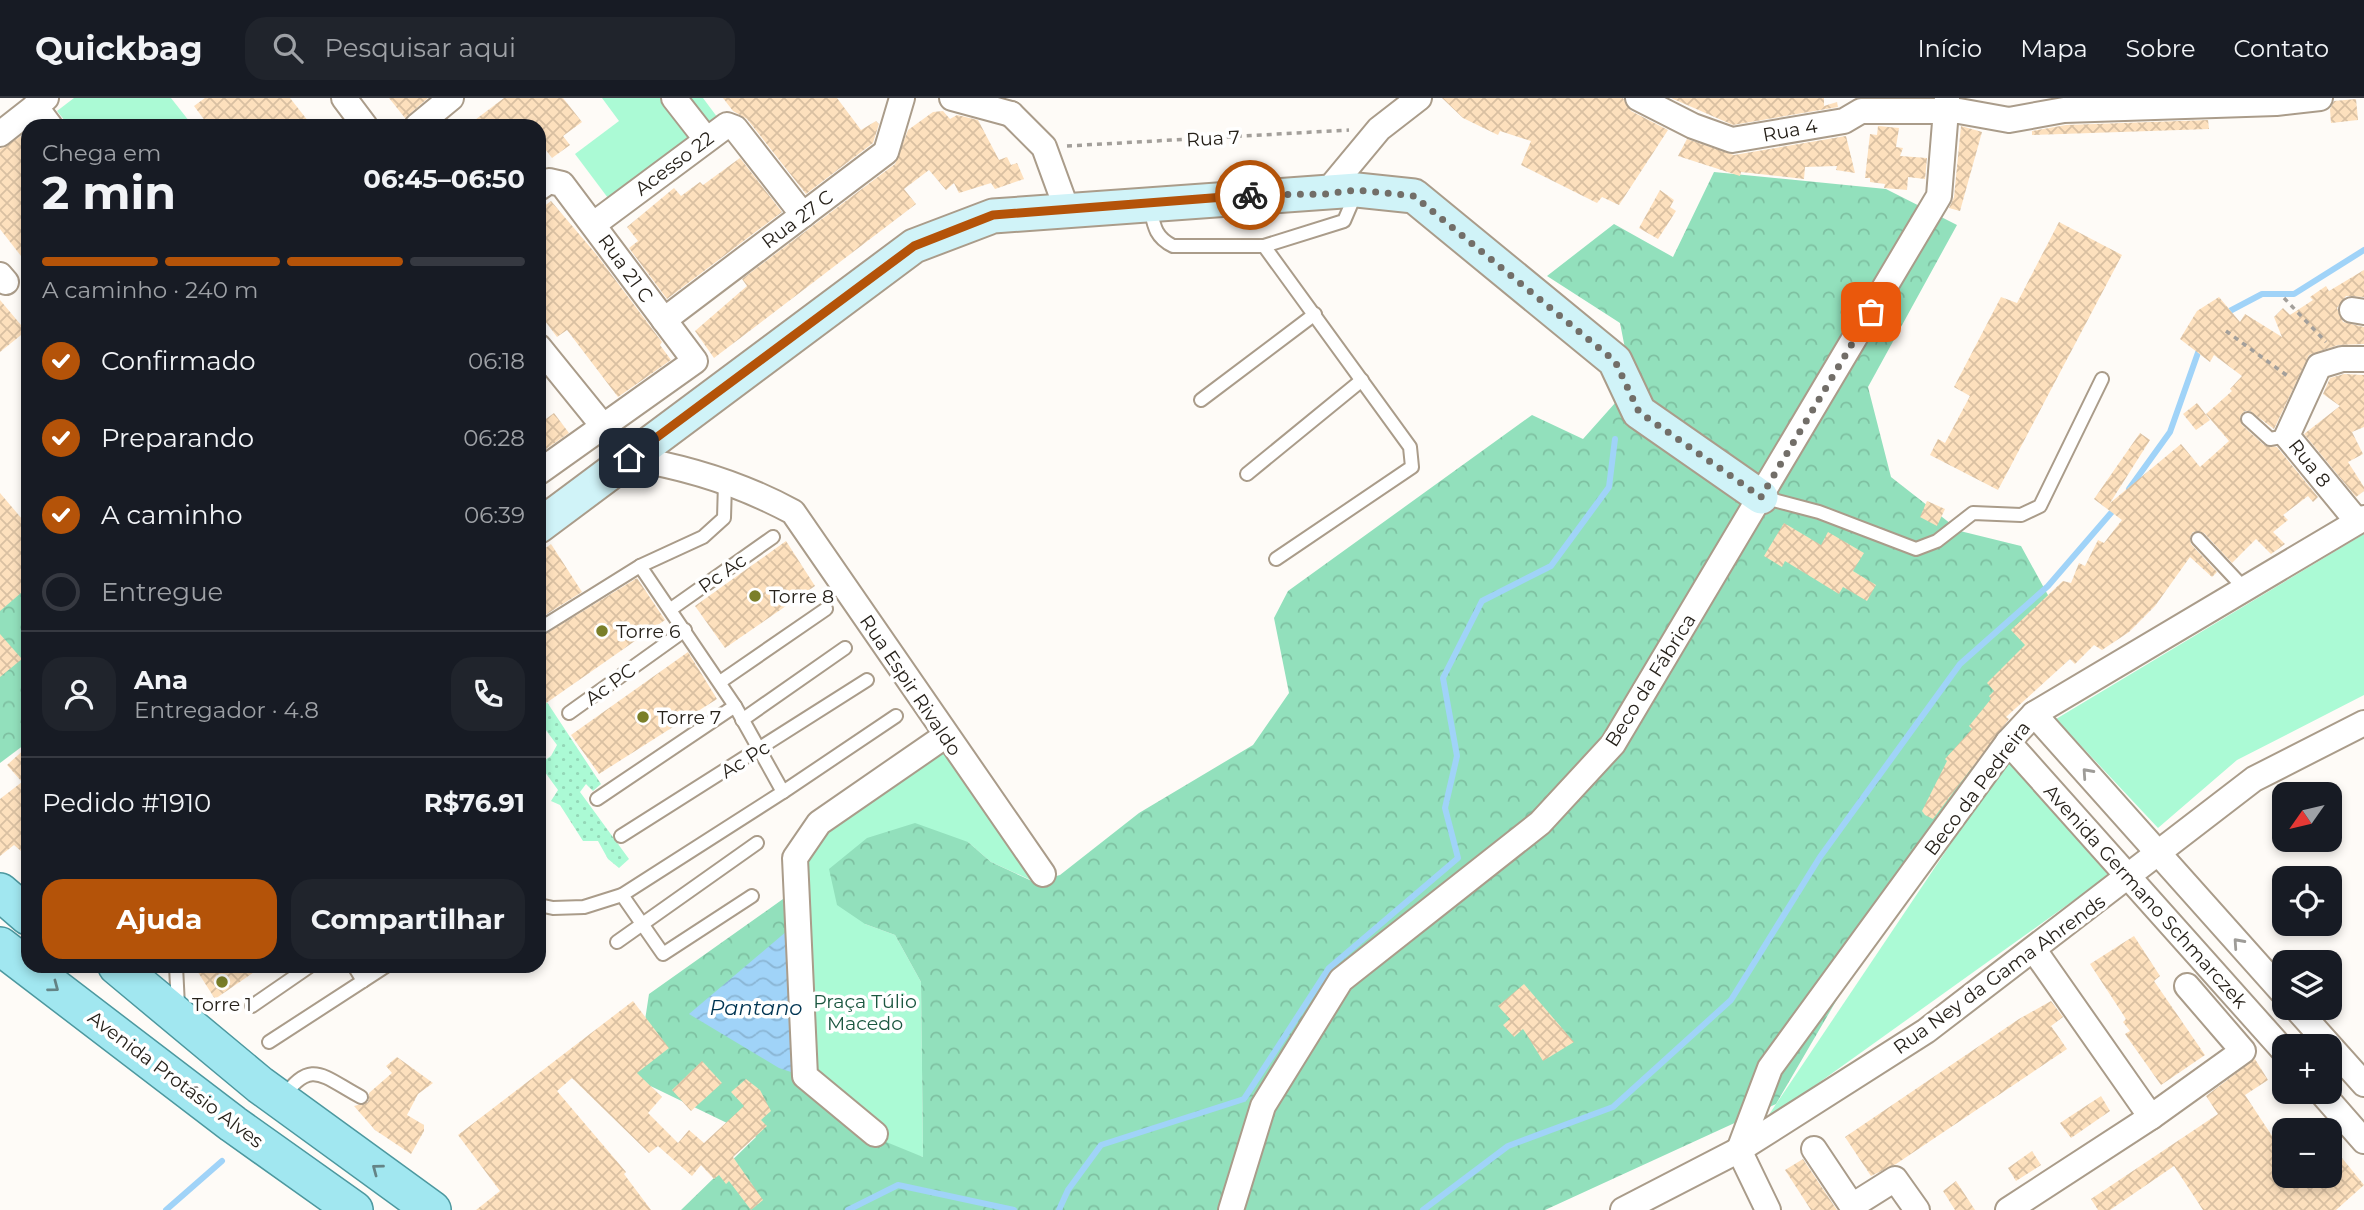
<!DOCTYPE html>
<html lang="pt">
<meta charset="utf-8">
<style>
:root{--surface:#171b24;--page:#20242c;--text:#f1f3f6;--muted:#9ea1a6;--line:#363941;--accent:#b45309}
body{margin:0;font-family:Montserrat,sans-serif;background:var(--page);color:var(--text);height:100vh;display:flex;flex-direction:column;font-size:26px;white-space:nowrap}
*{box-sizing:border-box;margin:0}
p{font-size:23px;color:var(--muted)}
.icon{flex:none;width:38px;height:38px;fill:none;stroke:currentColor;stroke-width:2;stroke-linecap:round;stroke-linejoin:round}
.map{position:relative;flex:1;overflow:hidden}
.side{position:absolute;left:21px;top:21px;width:525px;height:854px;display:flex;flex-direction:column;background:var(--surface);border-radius:21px;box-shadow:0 4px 10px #0003}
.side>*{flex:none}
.needle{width:46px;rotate:236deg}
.buttons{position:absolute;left:2272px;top:684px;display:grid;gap:14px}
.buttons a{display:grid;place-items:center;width:70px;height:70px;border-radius:14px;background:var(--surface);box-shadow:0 4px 10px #0003;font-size:35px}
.pin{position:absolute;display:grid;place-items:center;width:60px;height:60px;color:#fff;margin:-30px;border-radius:14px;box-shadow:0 4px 10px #0006}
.courier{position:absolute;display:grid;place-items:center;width:70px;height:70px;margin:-35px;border:5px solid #b45309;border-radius:50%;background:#fff;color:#222;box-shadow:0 2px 9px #0007}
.overview em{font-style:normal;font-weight:700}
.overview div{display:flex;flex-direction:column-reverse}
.overview{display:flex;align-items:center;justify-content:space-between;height:119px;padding:0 21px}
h1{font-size:46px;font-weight:700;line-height:52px}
.bar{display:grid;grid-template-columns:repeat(4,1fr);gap:10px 7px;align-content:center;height:84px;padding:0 21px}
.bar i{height:9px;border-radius:5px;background:var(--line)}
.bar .selected{background:var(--accent)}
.bar p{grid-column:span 4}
.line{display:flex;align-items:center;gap:18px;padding:0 21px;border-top:2px solid var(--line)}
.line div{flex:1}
.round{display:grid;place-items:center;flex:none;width:74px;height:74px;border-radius:21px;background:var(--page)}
ol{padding:0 21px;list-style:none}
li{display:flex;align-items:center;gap:21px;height:77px}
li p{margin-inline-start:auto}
li .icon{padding:7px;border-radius:50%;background:var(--accent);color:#fff;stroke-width:4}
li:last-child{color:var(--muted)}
li i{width:38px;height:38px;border:4px solid var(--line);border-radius:50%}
.button{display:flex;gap:14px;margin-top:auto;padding:14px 21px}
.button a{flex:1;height:80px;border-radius:21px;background:var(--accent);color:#fff;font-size:28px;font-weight:700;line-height:80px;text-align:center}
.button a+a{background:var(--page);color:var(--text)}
header{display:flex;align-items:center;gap:42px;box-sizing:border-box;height:98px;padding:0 35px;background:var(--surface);border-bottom:2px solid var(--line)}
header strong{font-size:33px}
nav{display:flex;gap:38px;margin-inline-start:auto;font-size:24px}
.search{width:490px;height:63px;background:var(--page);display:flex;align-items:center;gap:18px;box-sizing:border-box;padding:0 24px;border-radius:21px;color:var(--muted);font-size:26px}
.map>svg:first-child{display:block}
.green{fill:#abfad5}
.forest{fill:url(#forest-crowns)}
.garden{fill:url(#garden-dots)}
.water{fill:url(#water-waves)}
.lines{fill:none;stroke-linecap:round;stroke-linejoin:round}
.stream{stroke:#a0d3f8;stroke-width:6}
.building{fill:url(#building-cross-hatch)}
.lane-casing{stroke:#aa9c8a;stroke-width:16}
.street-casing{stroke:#aa9c8a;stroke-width:28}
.secondary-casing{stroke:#aa9c8a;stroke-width:37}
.primary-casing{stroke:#4d989f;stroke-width:40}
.path{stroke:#a39f9a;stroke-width:3.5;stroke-dasharray:5 5;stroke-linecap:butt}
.lane{stroke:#fff;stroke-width:12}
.street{stroke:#fff;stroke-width:24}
.secondary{stroke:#d0f3f8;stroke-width:33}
.primary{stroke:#a1e7f0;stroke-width:37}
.oneway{stroke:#9e9c98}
.oneway2{stroke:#648486}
.done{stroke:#726e68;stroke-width:7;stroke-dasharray:0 12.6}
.route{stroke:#b45309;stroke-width:9}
.poi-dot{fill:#7a7f29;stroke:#fff;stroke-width:2.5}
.labels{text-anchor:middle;stroke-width:7;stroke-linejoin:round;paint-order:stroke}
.street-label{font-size:19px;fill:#27221b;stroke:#fff}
.poi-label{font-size:19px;fill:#27221b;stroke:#fff;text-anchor:start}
.park-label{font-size:19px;fill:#1b5740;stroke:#fff}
.water-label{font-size:21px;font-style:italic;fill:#003553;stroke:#fff}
</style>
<header>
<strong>Quickbag</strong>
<div class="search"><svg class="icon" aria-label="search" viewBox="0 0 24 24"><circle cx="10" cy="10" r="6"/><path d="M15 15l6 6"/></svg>Pesquisar aqui</div>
<nav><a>Início</a><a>Mapa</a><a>Sobre</a><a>Contato</a></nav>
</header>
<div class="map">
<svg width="2364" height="1112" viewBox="0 0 2364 1112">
<defs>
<pattern id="forest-crowns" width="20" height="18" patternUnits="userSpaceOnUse" patternTransform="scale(1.75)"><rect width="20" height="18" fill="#92e0bc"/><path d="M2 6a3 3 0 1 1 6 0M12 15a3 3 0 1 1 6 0" fill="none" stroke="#7ec0a1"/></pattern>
<pattern id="garden-dots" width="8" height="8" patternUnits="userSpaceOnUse" patternTransform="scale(1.75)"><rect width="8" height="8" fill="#abfad5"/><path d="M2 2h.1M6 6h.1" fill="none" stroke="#93d6b6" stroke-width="1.8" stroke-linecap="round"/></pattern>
<pattern id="water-waves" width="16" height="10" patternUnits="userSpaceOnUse" patternTransform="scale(1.75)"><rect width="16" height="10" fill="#a0d3f8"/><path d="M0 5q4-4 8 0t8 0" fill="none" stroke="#8ab5d4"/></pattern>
<pattern id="building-cross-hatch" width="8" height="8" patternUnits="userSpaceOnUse" patternTransform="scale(1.75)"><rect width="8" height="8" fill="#fde0bd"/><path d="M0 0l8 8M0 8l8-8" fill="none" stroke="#d9c0a2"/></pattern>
</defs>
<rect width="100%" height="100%" fill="#fefbf7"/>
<g class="green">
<path d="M74 0H171L193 28H69L57 13Z"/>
<path d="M602 0H703L729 35 620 116 575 56 619 23Z"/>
<path d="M2364 436V597L2237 662 2158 730 2056 621Z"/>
<path d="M947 647 1035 784 991 764 968 744 865 826 895 837 921 884 923 1059 876 1046 811 978 805 759 825 729Z"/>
<path d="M2007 662 2109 777 1764 1024Z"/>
</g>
<g class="forest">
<path d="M1714 74 1886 91 1957 127 1868 289 1891 379 1960 433 2021 448 2060 519 1776 1006 1545 1112H681L756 1039 636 981 649 896 783 801 811 978 874 1039 923 1059 921 884 895 837 865 826 837 807 829 771 867 740 915 725 968 744 991 764 1034 784 1060 777 1139 715 1253 647 1289 595 1274 520 1288 493 1532 317 1583 341 1632 286 1620 225 1547 178 1614 126 1673 159Z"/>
<path d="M28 475V644L0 665V500Z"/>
</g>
<path class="garden" d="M539 592 601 686 593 693 586 686 580 694 629 761 619 770 608 761 598 743H583L560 707 551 703 558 692 539 666 551 658 557 647 539 623Z"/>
<path class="water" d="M787 833 794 975 779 970 689 916Z"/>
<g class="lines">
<g class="stream">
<path d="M2226 215 2262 196H2294L2364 152"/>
<path d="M2129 391 2170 334 2200 249"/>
<path d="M166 1112 222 1063"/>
<path d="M848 1112 898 1087 1014 1112"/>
<path d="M1059 1112 1068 1092 1101 1047 1244 1001 1329 870 1458 760 1445 710 1457 658 1443 580 1482 503 1551 468 1609 389 1615 341"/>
<path d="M1423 1112 1508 1048 1613 1009 1731 902 1820 759 1960 566 2048 488 2117 408"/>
</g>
</g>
<g class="building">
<path d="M205 0H290L312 28H209L194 8Z"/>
<path d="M389 0H428L405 20Z"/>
<path d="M504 0H563L582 24 563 38 570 47 552 60 545 51 539 56V28H467Z"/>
<path d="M723 0H837L861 32 876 23 879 26 873 45 806 96 747 21 733 13Z"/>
<path d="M1442 0H1623L1631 13 1668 32 1619 107 1602 99 1597 105 1521 67 1531 43 1500 33 1498 37 1463 20Z"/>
<path d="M1671 0H1824V8L1837 4 1838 9 1733 27Z"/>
<path d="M2356 1 2358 22 2331 25 2330 11 2334 3Z"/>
<path d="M943 13 950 21 957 17 978 22 999 62 1007 59 1011 67 1017 65 1024 81 995 91 991 85 959 95 954 85 946 92 929 72 904 91 916 106 714 260 695 233 747 188 742 181 895 66 908 32 933 14Z"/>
<path d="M2208 22 2209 31 2032 37V33L2066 27Z"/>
<path d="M1878 28 1899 30 1896 49 1903 50 1900 58 1927 60 1925 81 1908 79 1907 92 1884 90 1885 86 1870 84V80H1865L1870 36 1877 37Z"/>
<path d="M1961 28 1982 34 1960 113 1949 110 1954 99Z"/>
<path d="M21 38 28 47V167L0 131V51Z"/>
<path d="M1846 38 1855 75 1836 72 1837 68 1805 69 1804 81 1741 74 1740 78 1678 58 1687 41 1734 57Z"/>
<path d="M740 60 782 114 667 201 629 150 638 143 627 129 674 90 681 98 700 84 703 87Z"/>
<path d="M1660 92 1674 102 1670 109 1676 113 1658 141 1639 130Z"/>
<path d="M551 103 596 156 662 244 660 247 671 262 618 299 567 232 557 239 539 215V112Z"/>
<path d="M2059 124 2122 157 1998 392 1930 357 1938 341 1945 345 1970 298 1954 289 2001 199 2017 205Z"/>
<path d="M2364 172V199L2346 198 2337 210 2343 224 2364 229V246L2338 247 2309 257 2274 331 2250 313H2245L2240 318 2242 327 2264 347 2277 349 2318 399 2313 404 2308 398 2283 417 2288 422 2273 434 2285 446 2271 456 2256 441 2232 465 2204 435 2193 434 2190 439 2191 446 2217 474 2212 479 2190 459 2155 508 2129 534 2102 552 2094 547 2075 566 2070 561 2006 619 2009 621 1933 721 1925 717 1922 713 1947 663 1945 661 1972 631 1969 628 1991 601 1989 598 1994 593 1987 585 2025 547 2011 532 2063 483 2071 485 2079 465 2085 468 2098 442 2104 445 2122 422 2094 401 2140 335 2150 342 2110 405 2181 346 2200 369 2229 343 2206 316 2232 293 2230 291 2242 278 2214 257 2210 264 2180 241 2197 213 2219 199 2240 224 2245 216 2282 239 2274 219 2283 210 2290 217 2313 202 2310 199 2326 188 2329 193Z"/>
<path d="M0 202 26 233 0 254Z"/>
<path d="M2344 276 2364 277V329L2352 334 2363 356 2348 364 2364 389V393L2356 399 2304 336 2340 308 2323 296 2330 280Z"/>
<path d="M2197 305 2210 322 2196 332 2183 316Z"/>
<path d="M554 315 569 335 539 356V326Z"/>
<path d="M0 395 28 428V489L0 513Z"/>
<path d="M1927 403 1945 411 1937 428 1920 419Z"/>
<path d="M1784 425 1821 447 1828 434 1864 455 1853 473 1876 487 1867 503 1843 489 1839 496 1785 463 1782 469 1764 458Z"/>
<path d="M786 443 815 488 725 550 695 508Z"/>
<path d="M551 446 582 494 539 521V455Z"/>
<path d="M637 480 665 522 539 610V540Z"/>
<path d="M0 536 22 561 0 579Z"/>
<path d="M688 554 717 601 599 676 571 637Z"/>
<path d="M28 648V759L14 747 0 758V701L22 684 7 667Z"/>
<path d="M2134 838 2160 878 2154 883 2205 957 2161 987 2125 936 2130 933 2123 924 2126 921 2090 866Z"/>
<path d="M194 868H263L215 901Z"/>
<path d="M1524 886 1574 944 1543 963 1523 931 1514 939 1503 927 1510 921 1498 908Z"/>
<path d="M633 903 669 950 637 975 662 999 648 1015 678 1045 689 1032 704 1045 744 1008 731 994 746 981 760 992 771 1013 761 1022 767 1028 733 1059 763 1102 751 1112 729 1083 726 1086 719 1077 714 1081 701 1067 692 1078 658 1048 649 1055 572 980 557 993 626 1074 624 1076 651 1112H476L500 1093 458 1037Z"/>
<path d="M2051 903 2063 919 2051 928 2067 951 1896 1066 1871 1078 1845 1039 2019 921Z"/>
<path d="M397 959 433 985 418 996 407 1017 424 1027V1033L411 1056 375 1032 354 1008 368 1004 369 995 392 975 386 968Z"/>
<path d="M2255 961 2268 982 2245 997 2284 1056V1078H2329V1044L2364 1087 2336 1112H2203L2174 1068 2110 1112H2098L2091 1101 2218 1016 2206 998Z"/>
<path d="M702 963 722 985 691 1013 672 992Z"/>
<path d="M2101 998 2110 1013 2071 1040 2060 1025Z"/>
<path d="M2032 1053 2041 1067 2016 1083 2008 1070Z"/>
<path d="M1803 1061 1837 1112H1811L1785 1072Z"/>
<path d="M1956 1083 1975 1112H1955L1943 1093Z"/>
</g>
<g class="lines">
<defs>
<g id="lane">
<path d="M1150 109C1154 128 1155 139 1173 148H1264L1410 349 1412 369 1276 461"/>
<path d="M1264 148 1344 123 1356 95"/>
<path d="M1201 302 1315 216"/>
<path d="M2248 321 2270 341 2287 338"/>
<path d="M1247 376 1362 282"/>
<path d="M1762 399 1819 414 1916 451 1937 443 1973 415 2021 417 2040 408 2102 281"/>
<path d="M2198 441 2244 490"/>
<path d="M671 511 773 439"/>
<path d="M539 531 640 468"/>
<path d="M720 584 826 511"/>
<path d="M569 615 685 532"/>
<path d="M742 622 845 550"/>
<path d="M783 694 896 618"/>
<path d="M597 701 735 608"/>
<path d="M621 738 867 582"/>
<path d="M622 797 663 856 752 798"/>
<path d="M539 807 553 810 584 809 622 797 783 694 735 608 640 468 703 439 724 420 725 385"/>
<path d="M617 844 757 745"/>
<path d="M176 868 178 908"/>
<path d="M354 868 363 883 386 868"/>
<path d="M252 908 310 868"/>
<path d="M269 944 363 883"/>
<path d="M282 1001C311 959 323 979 361 999"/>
</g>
<g id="street">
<path d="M344 0 365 28"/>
<path d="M674 0 706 41"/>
<path d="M952 0 1011 16"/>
<path d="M1638 0 1693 28 1732 42 1844 23 1861 13H1959L2009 22 2064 12 2276 5 2320 0"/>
<path d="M35 8 50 28"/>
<path d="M1011 16 1044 49 1067 112"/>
<path d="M417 28 451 0"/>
<path d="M0 36 46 0"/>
<path d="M539 90 549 83 562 86 695 263 539 374"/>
<path d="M1325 96 1379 31 1419 0"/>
<path d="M594 126 727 27 735 30 803 117"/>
<path d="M0 177 6 184"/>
<path d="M2352 212 2364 214"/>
<path d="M664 222 886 54 902 0"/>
<path d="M539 249 629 360C686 369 743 387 793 414L1043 776"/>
<path d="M2357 423 2287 338 2319 268 2342 261H2364"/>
<path d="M2034 616 2284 896"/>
<path d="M2008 644 2284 953"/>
<path d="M2296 910 2364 986"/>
<path d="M2321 994 2364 1043"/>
<path d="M2151 1019 2243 953 2187 888"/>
<path d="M875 1036 805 978 795 760 819 725 945 638"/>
<path d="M1814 1051 1852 1108 1895 1081 1917 1112"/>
<path d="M1231 1112 1263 1008 1341 882 1540 725 1613 646 1939 98 1947 0"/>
<path d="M1623 1112 1739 1052 1926 933 2254 681 2364 625"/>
<path d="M1768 1112 1739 1052 1770 970 2008 644 2034 616 2364 420"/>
<path d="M2008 1112 2151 1019 2034 852"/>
</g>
<path id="secondary" d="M539 428 914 148 993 118 1357 92 1414 98 1615 263 1639 314 1761 399"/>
<g id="primary">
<path d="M0 794 28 818"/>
<path d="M0 848 233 1026 354 1112"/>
<path d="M117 868 260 987 432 1112"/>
</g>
</defs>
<use href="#lane" class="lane-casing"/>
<use href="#street" class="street-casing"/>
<use href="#secondary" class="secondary-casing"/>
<use href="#primary" class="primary-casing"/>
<g class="path">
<path d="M1067 48 1349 32"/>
<path d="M2284 200 2326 244"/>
<path d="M2226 233 2289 279"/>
</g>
<use href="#lane" class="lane"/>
<use href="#street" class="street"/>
<use href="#secondary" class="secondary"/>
<use href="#primary" class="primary"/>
</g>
<defs><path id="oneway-chevron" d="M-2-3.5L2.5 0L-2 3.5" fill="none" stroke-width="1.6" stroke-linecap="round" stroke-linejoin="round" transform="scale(1.75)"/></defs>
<g class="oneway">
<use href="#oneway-chevron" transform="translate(2087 675) rotate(-132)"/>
<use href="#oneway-chevron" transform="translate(2238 845) rotate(-132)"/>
</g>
<g class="oneway2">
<use href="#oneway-chevron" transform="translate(54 889) rotate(37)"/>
<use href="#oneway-chevron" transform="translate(377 1071) rotate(-143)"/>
</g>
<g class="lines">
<path class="done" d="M1250 97 1325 96 1357 92 1414 98 1615 263 1639 314 1761 399 1871 214"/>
<path class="route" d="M629 360 914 148 993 117 1250 97"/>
</g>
<g class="poi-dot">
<circle cx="755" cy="498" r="7"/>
<circle cx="602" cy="533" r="7"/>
<circle cx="643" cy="619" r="7"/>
<circle cx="222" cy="884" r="7"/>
</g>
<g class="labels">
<g class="street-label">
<text transform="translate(1790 32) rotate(-10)" y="7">Rua 4</text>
<text transform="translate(1213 40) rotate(-3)" y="7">Rua 7</text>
<text transform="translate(674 65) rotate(-37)" y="7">Acesso 22</text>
<text transform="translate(797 121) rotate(-37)" y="7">Rua 27 C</text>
<text transform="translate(626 170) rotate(54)" y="7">Rua 21 C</text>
<text transform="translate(2310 365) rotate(52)" y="7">Rua 8</text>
<text transform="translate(722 475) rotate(-35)" y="7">Pc Ac</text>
<text transform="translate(1650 582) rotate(-58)" y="7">Beco da Fábrica</text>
<text transform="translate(610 586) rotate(-36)" y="7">Ac PC</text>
<text transform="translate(911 587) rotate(56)" y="7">Rua Espir Rivaldo</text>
<text transform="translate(745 661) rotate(-32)" y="7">Ac Pc</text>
<text transform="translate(1977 690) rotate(-53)" y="7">Beco da Pedreira</text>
<text transform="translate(2146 798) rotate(48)" y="7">Avenida Germano Schmarczek</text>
<text transform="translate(1999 876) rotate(-36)" y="7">Rua Ney da Gama Ahrends</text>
<text transform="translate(176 981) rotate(37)" y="7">Avenida Protásio Alves</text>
</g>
<g class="poi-label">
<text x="769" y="505">Torre 8</text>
<text x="616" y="540">Torre 6</text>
<text x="657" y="626">Torre 7</text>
<text x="222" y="913" text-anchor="middle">Torre 1</text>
</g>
<g class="park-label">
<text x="865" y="910">Praça Túlio<tspan x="865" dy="22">Macedo</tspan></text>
</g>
<g class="water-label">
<text x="756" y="917">Pantano</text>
</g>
</g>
</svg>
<div class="buttons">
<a><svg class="needle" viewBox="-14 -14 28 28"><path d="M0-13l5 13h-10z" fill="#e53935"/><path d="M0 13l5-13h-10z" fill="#9ea1a6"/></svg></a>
<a><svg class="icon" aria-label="locate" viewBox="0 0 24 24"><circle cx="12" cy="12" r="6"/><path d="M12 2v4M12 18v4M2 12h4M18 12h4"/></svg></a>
<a><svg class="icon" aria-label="layers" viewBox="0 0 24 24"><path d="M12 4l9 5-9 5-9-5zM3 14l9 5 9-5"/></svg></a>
<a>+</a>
<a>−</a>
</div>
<div class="pin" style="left:1871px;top:214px;background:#ea580c"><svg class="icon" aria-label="bag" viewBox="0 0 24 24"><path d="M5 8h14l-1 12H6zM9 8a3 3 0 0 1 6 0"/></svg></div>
<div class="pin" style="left:629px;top:360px;background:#1f2937"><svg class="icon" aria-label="home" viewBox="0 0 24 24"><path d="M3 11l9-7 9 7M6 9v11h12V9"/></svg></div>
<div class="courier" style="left:1250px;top:97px"><svg class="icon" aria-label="bike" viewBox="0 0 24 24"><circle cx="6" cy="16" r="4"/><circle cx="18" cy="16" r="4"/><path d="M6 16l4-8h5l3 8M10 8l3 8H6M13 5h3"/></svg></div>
<section class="side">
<div class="overview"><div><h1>2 min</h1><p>Chega em</p></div><em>06:45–06:50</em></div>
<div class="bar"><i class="selected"></i><i class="selected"></i><i class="selected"></i><i></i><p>A caminho · 240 m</p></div>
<ol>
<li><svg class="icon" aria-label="check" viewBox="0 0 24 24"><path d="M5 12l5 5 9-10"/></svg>Confirmado<p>06:18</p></li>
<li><svg class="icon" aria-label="check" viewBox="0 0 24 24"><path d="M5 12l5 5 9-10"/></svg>Preparando<p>06:28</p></li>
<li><svg class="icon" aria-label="check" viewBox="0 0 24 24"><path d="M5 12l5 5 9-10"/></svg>A caminho<p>06:39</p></li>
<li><i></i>Entregue</li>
</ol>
<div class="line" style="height:126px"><a class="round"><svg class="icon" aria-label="person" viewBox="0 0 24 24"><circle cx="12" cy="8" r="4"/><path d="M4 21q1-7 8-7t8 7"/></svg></a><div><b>Ana</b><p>Entregador · 4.8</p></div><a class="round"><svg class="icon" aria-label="phone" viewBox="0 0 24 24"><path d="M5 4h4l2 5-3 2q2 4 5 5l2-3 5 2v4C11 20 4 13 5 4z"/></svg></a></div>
<div class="line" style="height:91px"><div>Pedido #1910</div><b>R$76.91</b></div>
<div class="button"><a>Ajuda</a><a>Compartilhar</a></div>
</section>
</div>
